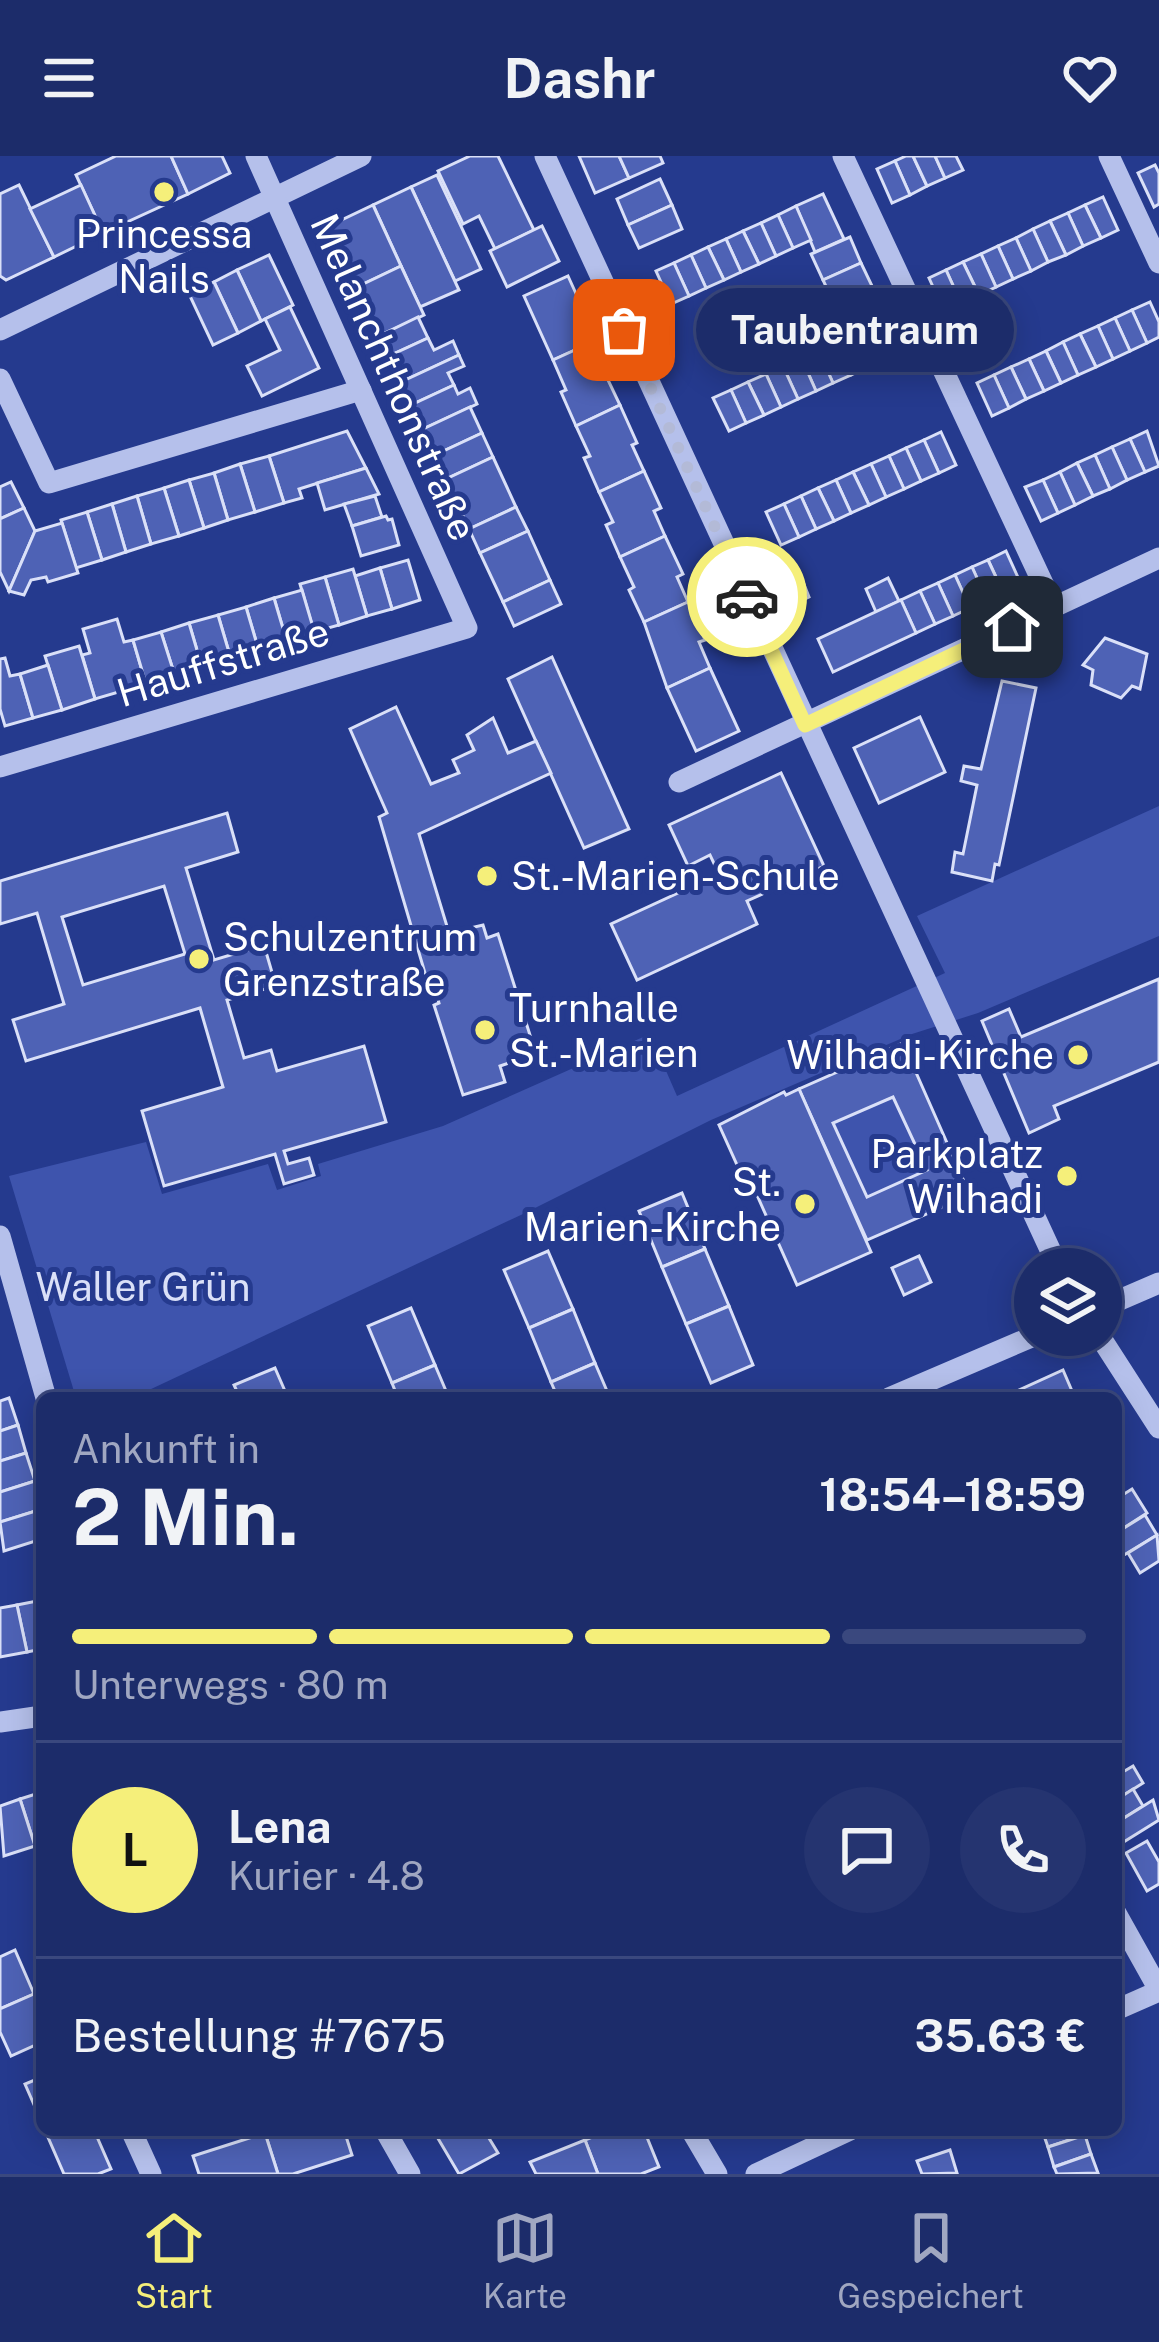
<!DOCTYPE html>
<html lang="de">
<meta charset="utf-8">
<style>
:root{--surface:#1c2c6a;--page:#253470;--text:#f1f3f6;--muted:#a0a7c1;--line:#3a487e;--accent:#f5ef7a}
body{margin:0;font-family:"Public Sans",sans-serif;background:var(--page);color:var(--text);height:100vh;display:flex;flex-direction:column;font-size:45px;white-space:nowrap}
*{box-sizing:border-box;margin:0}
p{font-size:39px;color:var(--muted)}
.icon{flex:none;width:66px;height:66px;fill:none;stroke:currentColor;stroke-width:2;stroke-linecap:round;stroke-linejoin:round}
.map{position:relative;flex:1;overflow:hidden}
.side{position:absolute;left:36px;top:1236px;width:1086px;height:744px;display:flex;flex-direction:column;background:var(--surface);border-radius:18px;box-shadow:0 6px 30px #0003,0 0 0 3px var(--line)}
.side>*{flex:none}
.tools{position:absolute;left:1014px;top:1092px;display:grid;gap:24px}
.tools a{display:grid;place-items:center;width:108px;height:108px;border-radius:50%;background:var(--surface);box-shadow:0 6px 30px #0003,0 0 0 3px var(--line);font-size:60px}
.pin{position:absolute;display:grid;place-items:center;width:102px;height:102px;color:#fff;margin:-51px;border-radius:24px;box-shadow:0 6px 18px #0006}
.courier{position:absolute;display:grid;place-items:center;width:120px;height:120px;margin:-60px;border:9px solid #f5ef7a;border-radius:50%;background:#fff;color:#222;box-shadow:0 3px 15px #0007}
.bubble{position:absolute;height:84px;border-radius:42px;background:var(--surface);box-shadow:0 6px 30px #0003,0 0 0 3px var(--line);font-size:39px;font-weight:700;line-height:84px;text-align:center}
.overview em{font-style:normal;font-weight:700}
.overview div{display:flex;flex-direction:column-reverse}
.overview{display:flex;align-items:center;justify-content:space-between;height:204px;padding:0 36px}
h1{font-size:78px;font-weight:700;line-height:90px}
.bar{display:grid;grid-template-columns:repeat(4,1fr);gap:18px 12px;align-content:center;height:144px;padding:0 36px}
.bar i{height:15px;border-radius:9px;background:var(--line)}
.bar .active{background:var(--accent)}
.bar p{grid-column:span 4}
.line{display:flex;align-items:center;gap:30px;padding:0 36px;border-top:3px solid var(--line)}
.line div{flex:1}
.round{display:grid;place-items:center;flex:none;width:126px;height:126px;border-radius:63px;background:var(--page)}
header{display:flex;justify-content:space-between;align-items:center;height:156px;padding:0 36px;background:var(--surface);font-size:54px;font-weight:700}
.tab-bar{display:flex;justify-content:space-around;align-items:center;height:168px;border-top:3px solid var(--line);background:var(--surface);font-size:33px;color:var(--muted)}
.tab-bar a{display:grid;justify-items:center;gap:6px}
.tab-bar .active{color:var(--accent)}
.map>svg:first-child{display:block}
.green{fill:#3e54ad}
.building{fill:#4e62b5;stroke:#dae0f8;stroke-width:3;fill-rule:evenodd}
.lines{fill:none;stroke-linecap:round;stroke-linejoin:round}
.minor{stroke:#b5c0eb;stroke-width:21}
.done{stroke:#b3bad7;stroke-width:12;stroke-dasharray:0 21.6}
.route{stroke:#f5ef7a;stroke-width:15}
.poi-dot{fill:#f5ef7a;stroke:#253a8e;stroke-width:4.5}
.labels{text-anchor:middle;stroke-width:10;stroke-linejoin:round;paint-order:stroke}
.poi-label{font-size:39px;fill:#fff;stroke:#253a8e;text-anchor:start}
.street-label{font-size:39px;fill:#fff;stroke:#253a8e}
.park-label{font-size:39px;fill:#dae0f8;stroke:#253a8e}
</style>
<header><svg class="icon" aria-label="menu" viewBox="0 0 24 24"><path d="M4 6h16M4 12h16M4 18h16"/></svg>Dashr<svg class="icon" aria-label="heart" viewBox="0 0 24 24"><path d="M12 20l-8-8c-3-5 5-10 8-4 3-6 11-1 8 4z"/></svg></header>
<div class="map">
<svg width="1159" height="2018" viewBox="0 0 1159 2018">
<rect width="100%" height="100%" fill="#253a8e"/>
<g class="green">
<path d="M1159 650V780L978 857 912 878 711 964 523 1058 132 1242H76L9 1020 146 986 162 1038 268 1008 277 1034 321 1020 318 1008 443 970 650 878 677 940 945 817 917 760Z"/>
<path d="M893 941 927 1014 867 1041 833 968Z"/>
</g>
<g class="building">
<path d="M116 0H171L188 38 103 77 76 19Z"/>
<path d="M171 0H222L230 17 188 38Z"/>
<path d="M470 0H498L534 74 495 93 479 60 463 68 438 15Z"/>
<path d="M579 0H619L629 22 595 37Z"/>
<path d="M619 0H660L663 7 629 22Z"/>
<path d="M906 0H913L927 30 910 39 895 5Z"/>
<path d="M913 0H935L945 22 927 30Z"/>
<path d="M935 0H956L963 14 945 22Z"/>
<path d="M895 5 910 39 892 47 877 13Z"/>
<path d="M1155 9 1159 17V48L1154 51 1138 17Z"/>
<path d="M437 19 481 113 455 125 411 31Z"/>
<path d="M660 23 672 49 628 69 617 43Z"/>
<path d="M19 29 54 101 6 124 0 120V38Z"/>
<path d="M81 29 103 77 54 101 30 53Z"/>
<path d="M411 31 459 134 420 151 373 49Z"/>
<path d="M823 38 844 83 815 96 796 50Z"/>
<path d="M1103 41 1118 74 1101 82 1085 49Z"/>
<path d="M373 49 401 110 357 131 329 70Z"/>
<path d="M672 49 682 73 639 92 628 69Z"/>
<path d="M1085 49 1101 82 1083 90 1068 57Z"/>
<path d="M796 50 811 84 793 92 778 59Z"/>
<path d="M1068 57 1083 90 1066 99 1050 65Z"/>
<path d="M778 59 793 92 776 100 761 67Z"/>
<path d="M1050 65 1066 99 1048 106 1033 73Z"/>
<path d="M761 67 776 100 759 108 743 75Z"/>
<path d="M542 70 559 105 507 131 490 95Z"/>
<path d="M1033 73 1048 106 1031 115 1016 82Z"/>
<path d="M743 75 759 108 741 116 726 83Z"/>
<path d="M850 81 861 107 823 124 811 98Z"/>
<path d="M1016 82 1031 115 1013 123 998 90Z"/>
<path d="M726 83 741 116 724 124 708 91Z"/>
<path d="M998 90 1013 123 996 131 981 98Z"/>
<path d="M708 91 724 124 706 132 691 99Z"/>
<path d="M981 98 996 131 979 139 963 106Z"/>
<path d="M269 99 293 149 261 165 237 114Z"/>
<path d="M691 99 706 132 689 140 674 107Z"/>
<path d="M963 106 979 139 961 147 946 114Z"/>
<path d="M674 107 689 140 671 148 656 115Z"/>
<path d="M861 107 873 132 835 150 823 124Z"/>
<path d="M401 110 424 159 379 180 357 131Z"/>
<path d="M237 114 261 165 238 177 214 126Z"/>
<path d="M946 114 961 147 944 155 929 122Z"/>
<path d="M568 120 597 184 553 204 524 140Z"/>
<path d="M214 126 238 177 213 189 189 138Z"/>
<path d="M1150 146 1159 166V181L1147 187 1132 154Z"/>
<path d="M290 151 319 212 262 240 247 210 280 194 265 163Z"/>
<path d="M1132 154 1147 187 1130 195 1115 162Z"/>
<path d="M418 161 428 182 389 200 379 180Z"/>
<path d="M888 161 903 195 886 203 871 169Z"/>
<path d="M1115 162 1130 195 1113 203 1098 170Z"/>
<path d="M871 169 886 203 868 211 853 177Z"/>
<path d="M1098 170 1113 203 1096 211 1080 178Z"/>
<path d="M853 177 868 211 851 219 836 185Z"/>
<path d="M1080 178 1096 211 1078 219 1063 186Z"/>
<path d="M428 182 434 194 453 185 459 199 401 226 389 200Z"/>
<path d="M597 184 613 221 608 224 620 249 576 270 561 236 566 234 553 204Z"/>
<path d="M836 185 851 219 833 227 818 194Z"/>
<path d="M1063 186 1078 219 1061 227 1046 195Z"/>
<path d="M818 194 833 227 816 235 801 201Z"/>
<path d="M1046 195 1061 227 1044 235 1029 203Z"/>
<path d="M459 199 464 210 448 217 454 229 411 249 401 226Z"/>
<path d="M801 201 816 235 798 243 783 210Z"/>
<path d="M1029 203 1044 235 1026 243 1011 211Z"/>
<path d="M783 210 798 243 781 251 766 218Z"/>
<path d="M1011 211 1026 243 1009 252 994 219Z"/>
<path d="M766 218 781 251 764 259 748 226Z"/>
<path d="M994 219 1009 252 992 260 977 227Z"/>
<path d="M748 226 764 259 746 267 731 234Z"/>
<path d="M454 229 458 238 470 232 477 248 423 273 411 249Z"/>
<path d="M731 234 746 267 729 275 713 242Z"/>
<path d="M620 249 637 287 632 289 644 315 599 336 584 302 590 300 576 270Z"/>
<path d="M470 251 482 277 435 299 423 273Z"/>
<path d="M347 275 366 312 299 333 302 342 284 347 269 300Z"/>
<path d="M1147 275 1159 310 1145 316 1130 283Z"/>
<path d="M941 276 956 309 939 317 924 284Z"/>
<path d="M482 277 493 301 446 323 435 299Z"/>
<path d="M1130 283 1145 316 1127 324 1112 291Z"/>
<path d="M924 284 939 317 921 325 906 292Z"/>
<path d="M1112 291 1127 324 1110 333 1095 299Z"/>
<path d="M906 292 921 325 904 333 889 300Z"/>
<path d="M1095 299 1110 333 1093 340 1077 307Z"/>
<path d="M269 300 284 347 255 356 240 308Z"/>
<path d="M889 300 904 333 886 341 871 308Z"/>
<path d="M493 301 516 351 469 373 446 323Z"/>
<path d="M1077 307 1093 340 1075 349 1060 316Z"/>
<path d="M240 308 255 356 228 364 214 317Z"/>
<path d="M871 308 886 341 869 349 853 316Z"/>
<path d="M366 312 379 338 325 354 317 327Z"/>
<path d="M644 315 661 352 654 355 665 380 620 401 606 369 613 366 599 336Z"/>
<path d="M853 316 869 349 851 357 836 324Z"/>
<path d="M1060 316 1075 349 1058 357 1043 324Z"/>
<path d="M214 317 228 364 204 372 189 324Z"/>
<path d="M189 324 204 372 179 380 164 332Z"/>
<path d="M836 324 851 357 834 365 818 332Z"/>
<path d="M1043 324 1058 357 1041 365 1025 331Z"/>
<path d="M11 326 24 352 0 363V331Z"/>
<path d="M164 332 179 380 151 388 137 340Z"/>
<path d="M818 332 834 365 816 373 801 340Z"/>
<path d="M137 340 151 388 126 396 112 348Z"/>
<path d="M375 340 382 361 352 370 344 348Z"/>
<path d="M801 340 816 373 799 381 784 348Z"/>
<path d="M112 348 126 396 102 404 87 356Z"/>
<path d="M784 348 799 381 781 389 766 356Z"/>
<path d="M516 351 528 375 480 397 469 373Z"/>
<path d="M24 352 35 375 9 435 0 416V363Z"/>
<path d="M87 356 102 404 76 412 61 364Z"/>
<path d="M386 360 388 364 392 363 399 389 361 400 352 370Z"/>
<path d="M62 367 78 417 48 426 46 421 31 424 24 439 9 435 35 375Z"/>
<path d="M528 375 550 424 503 446 480 397Z"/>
<path d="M665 380 683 418 677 421 688 446 644 466 629 434 634 431 620 401Z"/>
<path d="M1006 395 1021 428 1003 436 988 404Z"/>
<path d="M408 404 420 444 392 453 380 412Z"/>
<path d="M988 404 1003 436 987 444 972 411Z"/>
<path d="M972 411 987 444 970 452 955 419Z"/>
<path d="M380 412 392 453 367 460 355 420Z"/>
<path d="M353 413 367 460 339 469 325 421Z"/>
<path d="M800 418 809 441 794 448 784 425Z"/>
<path d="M955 419 970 452 953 460 938 427Z"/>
<path d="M325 421 339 469 314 476 300 428Z"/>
<path d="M888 422 899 445 876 456 866 433Z"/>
<path d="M550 424 561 448 514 470 503 446Z"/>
<path d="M938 427 953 460 935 468 920 435Z"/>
<path d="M302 434 315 478 287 486 274 442Z"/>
<path d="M920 435 935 468 916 477 901 444Z"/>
<path d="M274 442 287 486 259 495 246 451Z"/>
<path d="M901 444 916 477 833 516 818 483Z"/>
<path d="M688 446 705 484 699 486 710 512 667 532 644 466Z"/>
<path d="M246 451 259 495 231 503 218 459Z"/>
<path d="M218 459 231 503 202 511 189 467Z"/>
<path d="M117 463 124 486 133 484 146 528 95 543 82 499 90 497 83 473Z"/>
<path d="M189 467 202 511 175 520 161 476Z"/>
<path d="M161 476 175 520 146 528 133 484Z"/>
<path d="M1105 482 1147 498 1140 533 1132 530 1121 542 1091 529 1093 514 1083 509Z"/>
<path d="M79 490 95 543 62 554 45 500Z"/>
<path d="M552 501 629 673 584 692 508 523Z"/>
<path d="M5 502 10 520 20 518 33 562 5 570 0 553V503Z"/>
<path d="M48 509 62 554 33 562 20 518Z"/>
<path d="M710 512 739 575 696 595 667 532Z"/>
<path d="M1002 525 1036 532 999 709 995 708 992 725 952 716 955 696 963 698 977 629 961 625 964 610 981 613Z"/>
<path d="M396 551 431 628 459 617 453 604 474 594 467 579 493 562 508 597 536 585 551 617 419 678 449 777 483 769 487 782 498 778 536 898 500 910 505 926 463 939 434 849 439 847 432 822 427 824 379 661 387 657 350 573Z"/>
<path d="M920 561 945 616 879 647 854 592Z"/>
<path d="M781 617 824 710 747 745 757 768 637 824 611 768 719 718 710 699 688 710 669 669Z"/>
<path d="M227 657 238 696 186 712 214 804 264 789 276 830 227 844 244 902 271 894 277 915 364 890 386 966 284 995 288 1008 309 1002 314 1019 284 1028 275 998 164 1030 142 955 223 931 200 852 26 905 13 864 64 848 37 757 0 768V725ZM164 730 185 798 83 829 62 761Z"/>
<path d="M1159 823V906L1054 950 1059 963 1029 977 982 865 1009 853 1021 881Z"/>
<path d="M903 887 970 1039 867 1084 799 933ZM893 941 927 1014 867 1041 833 967Z"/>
<path d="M799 933 871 1096 797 1129 744 1010 738 1011 719 969 784 936 786 939Z"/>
<path d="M682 1037 705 1093 662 1111 639 1055Z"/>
<path d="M705 1093 729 1150 686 1168 662 1111Z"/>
<path d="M548 1095 573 1153 529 1172 504 1114Z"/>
<path d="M919 1100 931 1126 904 1139 892 1112Z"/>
<path d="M729 1150 753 1209 711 1227 686 1168Z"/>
<path d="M411 1152 435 1209 392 1227 368 1170Z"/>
<path d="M573 1153 595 1207 551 1226 529 1172Z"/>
<path d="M595 1207 610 1242H558L551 1226Z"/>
<path d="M435 1209 449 1242H398L392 1227Z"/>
<path d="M275 1212 288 1242H240L234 1229Z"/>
<path d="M1063 1214 1075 1242H1007L1006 1240Z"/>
<path d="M9 1242 18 1269 0 1275V1245Z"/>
<path d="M18 1269 26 1297 0 1305V1275Z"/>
<path d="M26 1297 35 1325 0 1336V1305Z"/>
<path d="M35 1325 42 1353 0 1366V1336Z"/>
<path d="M1132 1333 1147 1357 1116 1377V1343Z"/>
<path d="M42 1353V1383L4 1395 0 1366Z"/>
<path d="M1145 1359 1157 1379 1119 1402 1116 1377Z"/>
<path d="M1157 1379 1159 1405 1140 1417 1128 1397Z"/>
<path d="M42 1444V1493L27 1496 17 1449Z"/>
<path d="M17 1449 27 1496 0 1501V1452Z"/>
<path d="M1133 1610 1143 1627 1116 1644V1620Z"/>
<path d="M1133 1633 1143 1650 1116 1667V1644Z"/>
<path d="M42 1636V1688L35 1690 20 1643Z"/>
<path d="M20 1643 35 1690 4 1700 0 1650Z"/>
<path d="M1153 1644 1159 1664 1122 1687 1116 1679V1667Z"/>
<path d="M1147 1685 1159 1706V1728L1147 1735 1126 1697Z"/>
<path d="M15 1794 34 1838 0 1853V1801Z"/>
<path d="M34 1838 42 1856V1886L11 1900 0 1876V1853Z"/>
<path d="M42 1921V1967L25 1928Z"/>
<path d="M59 1974H94L111 2013 98 2018H64L47 1979Z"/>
<path d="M274 1974H344L352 1999 293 2018H278L265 1977Z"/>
<path d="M433 1974H484L498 1997 459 2018Z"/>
<path d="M609 1974H644L659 2011 641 2018H598L585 1984Z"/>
<path d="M1042 1974H1083L1085 1979 1048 1991Z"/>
<path d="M265 1977 278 2018H199L193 2000Z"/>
<path d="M1085 1979 1091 1998 1054 2011 1048 1991Z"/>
<path d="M585 1984 598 2018H536L530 2006Z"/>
<path d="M950 1994 957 2017 922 2018 917 2005Z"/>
<path d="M1091 1998 1098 2017 1057 2018 1054 2011Z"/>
</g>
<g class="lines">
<g class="minor">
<path d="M545 0 1059 1113"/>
<path d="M843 0 1054 451"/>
<path d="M1109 0 1159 107"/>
<path d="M0 174 361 0"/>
<path d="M0 223 49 327 361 234"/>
<path d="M0 611 467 472 256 0"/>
<path d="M679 626 1159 402"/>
<path d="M0 1080 46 1242"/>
<path d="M1101 1152 1159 1127"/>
<path d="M1099 1179 1159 1272"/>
<path d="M889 1242 1036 1179"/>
<path d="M0 1566 42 1560"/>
<path d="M1116 1757 1159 1834"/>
<path d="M1116 1854 1159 1835"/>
<path d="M131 1974 151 2018"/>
<path d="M385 1974 410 2018"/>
<path d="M691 1974 717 2018"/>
<path d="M756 2018 850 1974"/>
</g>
</g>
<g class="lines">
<path class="done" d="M624 174 747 441"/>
<path class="route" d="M747 441 805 569 1012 471"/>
</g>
<g class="poi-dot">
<circle cx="164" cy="36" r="12"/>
<circle cx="487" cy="720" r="12"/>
<circle cx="199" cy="803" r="12"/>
<circle cx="485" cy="874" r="12"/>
<circle cx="1078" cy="899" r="12"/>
<circle cx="1067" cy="1020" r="12"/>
<circle cx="805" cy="1048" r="12"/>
</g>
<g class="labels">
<g class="poi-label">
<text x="164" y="92" text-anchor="middle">Princessa<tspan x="164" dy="45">Nails</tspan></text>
<text x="511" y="734">St.-Marien-Schule</text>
<text x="223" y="795">Schulzentrum<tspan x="223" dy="45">Grenzstraße</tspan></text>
<text x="509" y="866">Turnhalle<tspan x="509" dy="45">St.-Marien</tspan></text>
<text x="1054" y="913" text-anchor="end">Wilhadi-Kirche</text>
<text x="1043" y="1012" text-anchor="end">Parkplatz<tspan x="1043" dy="45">Wilhadi</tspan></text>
<text x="781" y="1040" text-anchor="end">St.<tspan x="781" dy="45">Marien-Kirche</tspan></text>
</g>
<g class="street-label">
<text transform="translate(394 221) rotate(66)" y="14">Melanchthonstraße</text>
<text transform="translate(223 506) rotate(-17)" y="14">Hauffstraße</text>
</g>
<g class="park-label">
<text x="143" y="1145">Waller Grün</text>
</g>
</g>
</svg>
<div class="tools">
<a><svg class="icon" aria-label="layers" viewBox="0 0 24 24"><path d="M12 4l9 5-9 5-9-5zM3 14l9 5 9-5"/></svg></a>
</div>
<div class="pin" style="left:624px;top:174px;background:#ea580c"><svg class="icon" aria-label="bag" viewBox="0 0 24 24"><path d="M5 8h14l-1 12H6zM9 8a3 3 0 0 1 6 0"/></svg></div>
<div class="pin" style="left:1012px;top:471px;background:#1f2937"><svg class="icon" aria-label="home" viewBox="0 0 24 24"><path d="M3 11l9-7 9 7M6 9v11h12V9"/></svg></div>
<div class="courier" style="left:747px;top:441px"><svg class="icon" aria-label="car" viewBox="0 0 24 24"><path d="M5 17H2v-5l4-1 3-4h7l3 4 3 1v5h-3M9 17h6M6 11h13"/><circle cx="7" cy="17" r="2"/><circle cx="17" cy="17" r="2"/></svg></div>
<div class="bubble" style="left:696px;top:132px;width:318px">Taubentraum</div>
<section class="side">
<div class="overview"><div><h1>2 Min.</h1><p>Ankunft in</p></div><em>18:54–18:59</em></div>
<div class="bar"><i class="active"></i><i class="active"></i><i class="active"></i><i></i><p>Unterwegs · 80 m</p></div>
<div class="line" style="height:216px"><b class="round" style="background:var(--accent);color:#111">L</b><div><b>Lena</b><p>Kurier · 4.8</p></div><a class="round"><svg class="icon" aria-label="chat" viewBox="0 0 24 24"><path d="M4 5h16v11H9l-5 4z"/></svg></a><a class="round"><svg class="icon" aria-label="phone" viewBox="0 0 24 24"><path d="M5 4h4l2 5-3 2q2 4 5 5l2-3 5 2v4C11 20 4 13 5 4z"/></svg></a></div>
<div class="line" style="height:156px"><div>Bestellung #7675</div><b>35.63 €</b></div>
</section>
</div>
<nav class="tab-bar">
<a class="active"><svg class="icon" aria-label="home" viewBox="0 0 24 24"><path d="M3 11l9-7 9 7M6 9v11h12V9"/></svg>Start</a>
<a><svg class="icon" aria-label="map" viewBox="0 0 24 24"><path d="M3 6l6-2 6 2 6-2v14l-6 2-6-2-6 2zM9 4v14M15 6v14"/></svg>Karte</a>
<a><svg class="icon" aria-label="saved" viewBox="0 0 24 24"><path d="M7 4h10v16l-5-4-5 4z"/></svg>Gespeichert</a>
</nav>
